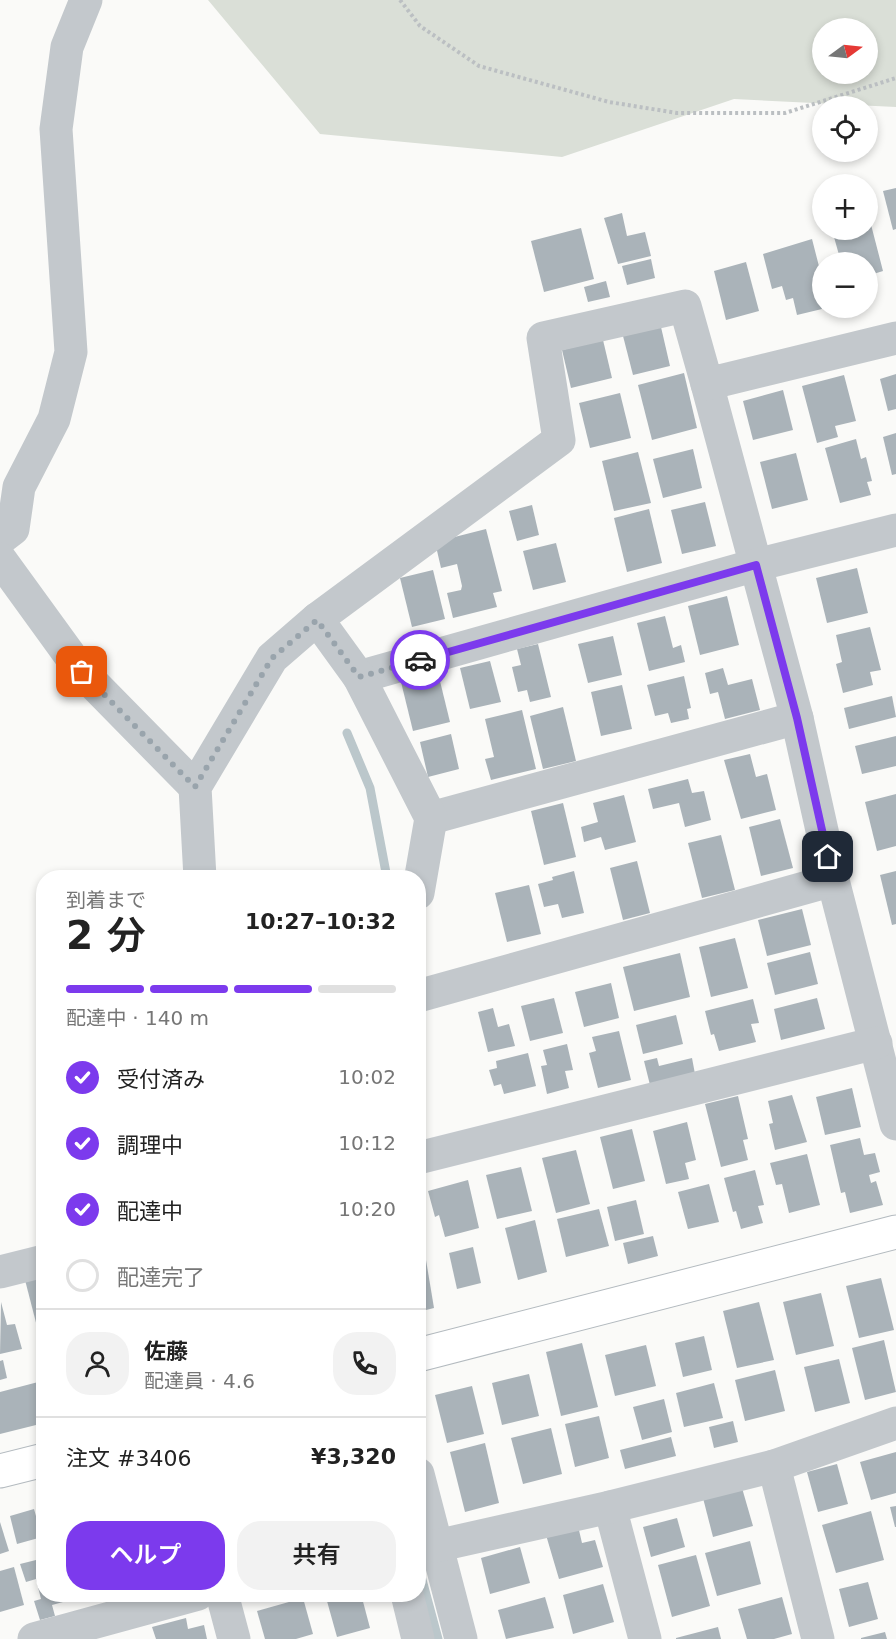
<!DOCTYPE html>
<html lang="ja">
<meta charset="utf-8">
<style>
:root{--surface:#fff;--page:#f2f2f2;--text:#222;--muted:#767676;--line:#e0e0e0;--accent:#7c3aed}
body{margin:0;font-family:"DejaVu Sans","Noto Sans JP",sans-serif;background:var(--page);color:var(--text);height:100vh;display:flex;flex-direction:column;font-size:22px;white-space:nowrap}
*{box-sizing:border-box;margin:0}
p{font-size:20px;color:var(--muted)}
.icon{flex:none;width:33px;height:33px;fill:none;stroke:currentColor;stroke-width:2;stroke-linecap:round;stroke-linejoin:round}
.map{position:relative;flex:1;overflow:hidden}
.drawer{position:absolute;left:36px;top:870px;width:390px;height:732px;display:flex;flex-direction:column;background:var(--surface);border-radius:24px;box-shadow:0 3px 9px #0003}
.drawer>*{flex:none}
.needle{width:39px;rotate:75deg}
.controls{position:absolute;left:812px;top:18px;display:grid;gap:12px}
.controls a{display:grid;place-items:center;width:66px;height:66px;border-radius:50%;background:var(--surface);box-shadow:0 3px 9px #0003;font-size:30px}
.pin{position:absolute;display:grid;place-items:center;width:51px;height:51px;color:#fff;margin:-26px;border-radius:12px;box-shadow:0 3px 9px #0006}
.courier{position:absolute;display:grid;place-items:center;width:60px;height:60px;margin:-30px;border:4px solid #7c3aed;border-radius:50%;background:#fff;color:#222;box-shadow:0 2px 8px #0007}
.head em{font-style:normal;font-weight:600}
.head div{display:flex;flex-direction:column-reverse}
.head{display:flex;align-items:center;justify-content:space-between;height:102px;padding:0 30px}
h1{font-size:39px;font-weight:600;line-height:45px}
.bar{display:grid;grid-template-columns:repeat(4,1fr);gap:9px 6px;align-content:center;height:72px;padding:0 30px}
.bar i{height:8px;border-radius:4px;background:var(--line)}
.bar .selected{background:var(--accent)}
.bar p{grid-column:span 4}
.line{display:flex;align-items:center;gap:15px;padding:0 30px;border-top:2px solid var(--line)}
.line div{flex:1}
.round{display:grid;place-items:center;flex:none;width:63px;height:63px;border-radius:24px;background:var(--page)}
ol{padding:0 30px;list-style:none}
li{display:flex;align-items:center;gap:18px;height:66px}
li p{margin-inline-start:auto}
li .icon{padding:6px;border-radius:50%;background:var(--accent);color:#fff;stroke-width:4}
li:last-child{color:var(--muted)}
li i{width:33px;height:33px;border:3px solid var(--line);border-radius:50%}
.button{display:flex;gap:12px;margin-top:auto;padding:12px 30px}
.button a{flex:1;height:69px;border-radius:24px;background:var(--accent);color:#fff;font-size:24px;font-weight:600;line-height:69px;text-align:center}
.button a+a{background:var(--page);color:var(--text)}
.map>svg:first-child{display:block}
.green{fill:#dadfd7;fill-rule:evenodd}
.lines{fill:none;stroke-linecap:round;stroke-linejoin:round}
.stream{stroke:#bbc7cb;stroke-width:9}
.building{fill:#aab3b9}
.secondary-casing{stroke:#b3babf;stroke-width:35}
.path{stroke:#bbbfc2;stroke-width:4;stroke-dasharray:3 3;stroke-linecap:butt}
.street{stroke:#c3c8cc;stroke-width:33}
.secondary{stroke:#fff;stroke-width:33}
.done{stroke:#99a4ac;stroke-width:6;stroke-dasharray:0 10.8}
.route{stroke:#7c3aed;stroke-width:8}
</style>
<div class="map">
<svg width="896" height="1639" viewBox="0 0 896 1639">
<rect width="100%" height="100%" fill="#fafaf8"/>
<path class="green" d="M208 0H896V107L734 99 562 157 320 134ZM822 28H867V74H822Z"/>
<g class="lines">
<g class="stream">
<path d="M347 733 370 788 387 878"/>
<path d="M418 1565 438 1639"/>
</g>
</g>
<g class="building">
<path d="M896 188V229L893 230 883 191Z"/>
<path d="M622 213 627 236 645 232 651 256 618 264 604 218Z"/>
<path d="M868 213 883 271 867 276V262H841L832 230H867Z"/>
<path d="M581 228 594 279 544 292 531 241Z"/>
<path d="M812 239 822 278V309L797 315 793 298 786 300 782 286 772 289 763 254Z"/>
<path d="M651 259 655 278 627 285 622 266Z"/>
<path d="M746 262 759 311 726 320 714 271Z"/>
<path d="M606 281 610 297 588 302 584 287Z"/>
<path d="M661 327 670 366 633 375 623 336Z"/>
<path d="M603 340 612 378 571 388 562 350Z"/>
<path d="M684 373 697 428 652 440 638 385Z"/>
<path d="M896 374V409L888 411 880 379Z"/>
<path d="M844 375 856 421 835 426 838 437 817 443 802 386Z"/>
<path d="M783 390 793 430 753 440 743 401Z"/>
<path d="M620 393 631 438 590 448 579 403Z"/>
<path d="M896 433V474L892 475 883 437Z"/>
<path d="M856 439 861 459 866 457 872 481 867 482 871 495 840 503 825 448Z"/>
<path d="M693 449 702 488 663 498 653 459Z"/>
<path d="M638 452 651 503 614 511 602 461Z"/>
<path d="M796 453 808 500 772 509 760 462Z"/>
<path d="M705 502 716 546 682 554 671 510Z"/>
<path d="M532 505 539 535 517 541 509 511Z"/>
<path d="M649 509 662 563 627 572 614 518Z"/>
<path d="M486 529 502 591 493 593 497 607 453 618 447 593 461 590 462 586 457 564 441 568 435 542Z"/>
<path d="M556 543 566 582 533 590 523 551Z"/>
<path d="M857 568 868 613 827 623 816 578Z"/>
<path d="M433 570 445 619 412 627 400 578Z"/>
<path d="M727 596 739 645 700 655 688 606Z"/>
<path d="M665 616 673 648 681 645 685 662 649 671 637 623Z"/>
<path d="M870 627 881 670 870 672 873 685 843 693 836 664 842 662 836 635Z"/>
<path d="M613 636 622 675 588 683 578 644Z"/>
<path d="M538 644 551 697 530 702 527 690 518 692 512 667 521 665 517 649Z"/>
<path d="M490 661 501 702 470 709 460 668Z"/>
<path d="M723 668 728 685 752 679 760 710 725 719 718 692 710 694 705 673Z"/>
<path d="M438 673 450 722 413 731 401 682Z"/>
<path d="M684 676 691 708 687 709 689 719 671 723 668 713 655 716 647 685Z"/>
<path d="M622 685 632 729 601 736 591 692Z"/>
<path d="M892 696 896 717 849 729 844 708Z"/>
<path d="M563 707 576 761 543 769 530 716Z"/>
<path d="M522 710 536 769 491 780 485 759 494 757 485 719Z"/>
<path d="M451 734 459 769 428 777 420 742Z"/>
<path d="M896 736V766L862 774 855 746Z"/>
<path d="M750 754 756 777 767 774 776 810 741 819 724 760Z"/>
<path d="M688 779 692 793 704 791 711 820 685 827 679 803 653 809 648 789Z"/>
<path d="M896 794V846L877 851 865 802Z"/>
<path d="M624 795 636 842 605 850 601 837 584 842 581 827 598 822 593 803Z"/>
<path d="M563 803 576 857 544 865 531 811Z"/>
<path d="M780 819 793 868 761 876 749 827Z"/>
<path d="M721 835 735 890 702 898 688 843Z"/>
<path d="M637 861 650 913 623 920 610 868Z"/>
<path d="M574 871 584 913 562 918 558 904 544 907 538 884 553 880 552 877Z"/>
<path d="M896 871V924L892 925 880 875Z"/>
<path d="M529 885 541 934 507 942 495 893Z"/>
<path d="M802 909 811 945 767 956 758 920Z"/>
<path d="M735 938 748 988 711 997 699 947Z"/>
<path d="M810 952 818 984 775 995 767 963Z"/>
<path d="M680 953 690 997 634 1011 623 967Z"/>
<path d="M611 983 619 1018 584 1027 575 992Z"/>
<path d="M554 998 563 1033 530 1041 521 1006Z"/>
<path d="M817 998 825 1029 781 1040 774 1009Z"/>
<path d="M753 999 759 1023 751 1024 756 1042 719 1051 714 1034 711 1035 705 1011Z"/>
<path d="M493 1008 498 1027 509 1024 515 1046 488 1052 478 1012Z"/>
<path d="M676 1015 683 1044 643 1054 636 1025Z"/>
<path d="M619 1031 631 1080 598 1088 589 1053 596 1051 592 1037Z"/>
<path d="M567 1044 573 1070 565 1071 569 1088 547 1094 541 1066 547 1065 543 1050Z"/>
<path d="M528 1053 536 1086 504 1094 501 1084 494 1086 489 1070 497 1068 496 1061Z"/>
<path d="M657 1058 659 1066 692 1058 695 1074 650 1085 644 1061Z"/>
<path d="M852 1088 861 1127 825 1135 816 1097Z"/>
<path d="M792 1095 807 1142 775 1150 769 1124 773 1123 768 1101Z"/>
<path d="M738 1096 748 1139 743 1140 748 1160 721 1167 705 1104Z"/>
<path d="M687 1122 696 1160 685 1163 689 1179 666 1184 653 1131Z"/>
<path d="M632 1129 645 1181 613 1189 600 1137Z"/>
<path d="M860 1138 864 1155 875 1153 880 1172 869 1175 871 1183 876 1181 883 1205 850 1213 845 1192 841 1193 830 1145Z"/>
<path d="M576 1150 590 1204 556 1213 542 1158Z"/>
<path d="M807 1154 820 1205 789 1213 782 1184 776 1185 770 1163Z"/>
<path d="M521 1167 532 1211 497 1219 486 1175Z"/>
<path d="M755 1170 764 1205 758 1206 763 1223 741 1229 736 1211 733 1212 724 1178Z"/>
<path d="M468 1180 479 1228 445 1237 439 1215 435 1217 428 1191Z"/>
<path d="M709 1184 719 1222 688 1229 678 1192Z"/>
<path d="M636 1200 644 1234 615 1241 607 1207Z"/>
<path d="M599 1209 609 1246 566 1257 557 1219Z"/>
<path d="M535 1220 547 1272 518 1280 505 1228Z"/>
<path d="M653 1236 658 1256 628 1264 623 1243Z"/>
<path d="M473 1247 481 1283 457 1289 449 1253Z"/>
<path d="M426 1260 434 1308 418 1312V1261Z"/>
<path d="M44 1276V1341L41 1342 25 1280Z"/>
<path d="M881 1278 894 1330 859 1338 846 1286Z"/>
<path d="M821 1293 834 1346 796 1355 783 1302Z"/>
<path d="M1 1302 7 1325 15 1324 22 1349 0 1354Z"/>
<path d="M759 1302 774 1360 737 1368 723 1311Z"/>
<path d="M704 1336 712 1370 683 1377 675 1343Z"/>
<path d="M884 1340 896 1392 865 1400 852 1348Z"/>
<path d="M582 1343 598 1407 561 1416 546 1352Z"/>
<path d="M646 1345 656 1386 615 1396 605 1355Z"/>
<path d="M839 1359 850 1403 815 1412 804 1367Z"/>
<path d="M3 1360 7 1378 0 1380V1361Z"/>
<path d="M775 1370 785 1411 745 1421 735 1380Z"/>
<path d="M529 1374 539 1416 502 1425 492 1383Z"/>
<path d="M42 1381 44 1423 0 1434V1392Z"/>
<path d="M714 1383 723 1418 684 1427 676 1393Z"/>
<path d="M472 1386 484 1434 447 1443 435 1395Z"/>
<path d="M664 1399 672 1432 642 1440 633 1407Z"/>
<path d="M599 1416 609 1458 575 1467 565 1424Z"/>
<path d="M733 1421 738 1442 714 1448 709 1427Z"/>
<path d="M551 1428 562 1474 523 1484 511 1438Z"/>
<path d="M671 1437 676 1456 625 1469 620 1450Z"/>
<path d="M485 1443 499 1503 465 1512 450 1452Z"/>
<path d="M896 1452V1493L871 1500 860 1462Z"/>
<path d="M837 1464 848 1504 818 1512 807 1472Z"/>
<path d="M742 1488 753 1526 713 1537 703 1498Z"/>
<path d="M44 1506V1520H43L39 1507Z"/>
<path d="M896 1506V1527H895L890 1507Z"/>
<path d="M34 1509 42 1537 17 1544 10 1516Z"/>
<path d="M871 1511 884 1560 836 1573 822 1525Z"/>
<path d="M677 1518 685 1547 651 1557 643 1527Z"/>
<path d="M0 1522 9 1551 0 1554Z"/>
<path d="M578 1526 582 1543 595 1540 603 1567 559 1579 546 1535Z"/>
<path d="M750 1541 761 1584 717 1596 705 1553Z"/>
<path d="M520 1547 530 1583 490 1594 481 1558Z"/>
<path d="M696 1555 710 1606 672 1617 658 1565Z"/>
<path d="M44 1558V1594H60L63 1602 52 1605 55 1616 40 1620 34 1601 41 1599 36 1579 26 1582 20 1564Z"/>
<path d="M14 1567 24 1605 0 1612V1571Z"/>
<path d="M868 1582 878 1619 849 1627 839 1589Z"/>
<path d="M603 1584 614 1622 573 1634 563 1595Z"/>
<path d="M240 1594H268L269 1595 243 1602Z"/>
<path d="M325 1594H361L370 1628 337 1637Z"/>
<path d="M545 1597 554 1628 506 1639 498 1610Z"/>
<path d="M782 1597 792 1634 774 1639H747L738 1609Z"/>
<path d="M303 1598 313 1634 296 1639H265L257 1611Z"/>
<path d="M186 1618 188 1629 204 1625 207 1639H156L152 1627Z"/>
<path d="M718 1627 721 1639H676V1638Z"/>
<path d="M885 1632 887 1639H861V1638Z"/>
</g>
<g class="lines">
<defs>
<g id="secondary">
<path d="M418 1355 896 1232"/>
<path d="M0 1471 44 1460"/>
</g>
</defs>
<use href="#secondary" class="secondary-casing"/>
<path class="path" d="M400 0 420 26 479 66 609 102 677 113H785L896 78"/>
<g class="street">
<path d="M707 384 797 718 833 880 896 1124"/>
<path d="M0 539 13 529 19 487 54 419 71 352 56 129 67 47 86 0"/>
<path d="M0 559 82 672 195 787"/>
<path d="M359 677 756 565 896 530"/>
<path d="M431 818 797 718"/>
<path d="M200 878 195 787 272 658 317 619"/>
<path d="M418 893 431 818 359 677 317 619 559 440 543 338 685 306 707 384 896 338"/>
<path d="M418 996 833 880"/>
<path d="M418 1158 876 1043"/>
<path d="M0 1272 44 1261"/>
<path d="M774 1466 818 1639"/>
<path d="M418 1474 461 1639"/>
<path d="M610 1507 645 1639"/>
<path d="M436 1546 610 1507 774 1466 896 1423"/>
<path d="M222 1594 234 1639"/>
<path d="M407 1594 418 1639"/>
<path d="M34 1639 198 1594"/>
</g>
<use href="#secondary" class="secondary"/>
</g>
<g class="lines">
<path class="done" d="M82 672 195 787 272 658 317 620 359 677 420 660"/>
<path class="route" d="M420 660 756 565 797 718 828 857"/>
</g>
</svg>
<div class="controls">
<a><svg class="needle" viewBox="-14 -14 28 28"><path d="M0-13l5 13h-10z" fill="#e53935"/><path d="M0 13l5-13h-10z" fill="#767676"/></svg></a>
<a><svg class="icon" aria-label="locate" viewBox="0 0 24 24"><circle cx="12" cy="12" r="6"/><path d="M12 2v4M12 18v4M2 12h4M18 12h4"/></svg></a>
<a>+</a>
<a>−</a>
</div>
<div class="pin" style="left:82px;top:672px;background:#ea580c"><svg class="icon" aria-label="bag" viewBox="0 0 24 24"><path d="M5 8h14l-1 12H6zM9 8a3 3 0 0 1 6 0"/></svg></div>
<div class="pin" style="left:828px;top:857px;background:#1f2937"><svg class="icon" aria-label="home" viewBox="0 0 24 24"><path d="M3 11l9-7 9 7M6 9v11h12V9"/></svg></div>
<div class="courier" style="left:420px;top:660px"><svg class="icon" aria-label="car" viewBox="0 0 24 24"><path d="M5 17H2v-5l4-1 3-4h7l3 4 3 1v5h-3M9 17h6M6 11h13"/><circle cx="7" cy="17" r="2"/><circle cx="17" cy="17" r="2"/></svg></div>
<section class="drawer">
<div class="head"><div><h1>2 分</h1><p>到着まで</p></div><em>10:27–10:32</em></div>
<div class="bar"><i class="selected"></i><i class="selected"></i><i class="selected"></i><i></i><p>配達中 · 140 m</p></div>
<ol>
<li><svg class="icon" aria-label="check" viewBox="0 0 24 24"><path d="M5 12l5 5 9-10"/></svg>受付済み<p>10:02</p></li>
<li><svg class="icon" aria-label="check" viewBox="0 0 24 24"><path d="M5 12l5 5 9-10"/></svg>調理中<p>10:12</p></li>
<li><svg class="icon" aria-label="check" viewBox="0 0 24 24"><path d="M5 12l5 5 9-10"/></svg>配達中<p>10:20</p></li>
<li><i></i>配達完了</li>
</ol>
<div class="line" style="height:108px"><a class="round"><svg class="icon" aria-label="person" viewBox="0 0 24 24"><circle cx="12" cy="8" r="4"/><path d="M4 21q1-7 8-7t8 7"/></svg></a><div><b>佐藤</b><p>配達員 · 4.6</p></div><a class="round"><svg class="icon" aria-label="phone" viewBox="0 0 24 24"><path d="M5 4h4l2 5-3 2q2 4 5 5l2-3 5 2v4C11 20 4 13 5 4z"/></svg></a></div>
<div class="line" style="height:78px"><div>注文 #3406</div><b>¥3,320</b></div>
<div class="button"><a>ヘルプ</a><a>共有</a></div>
</section>
</div>
